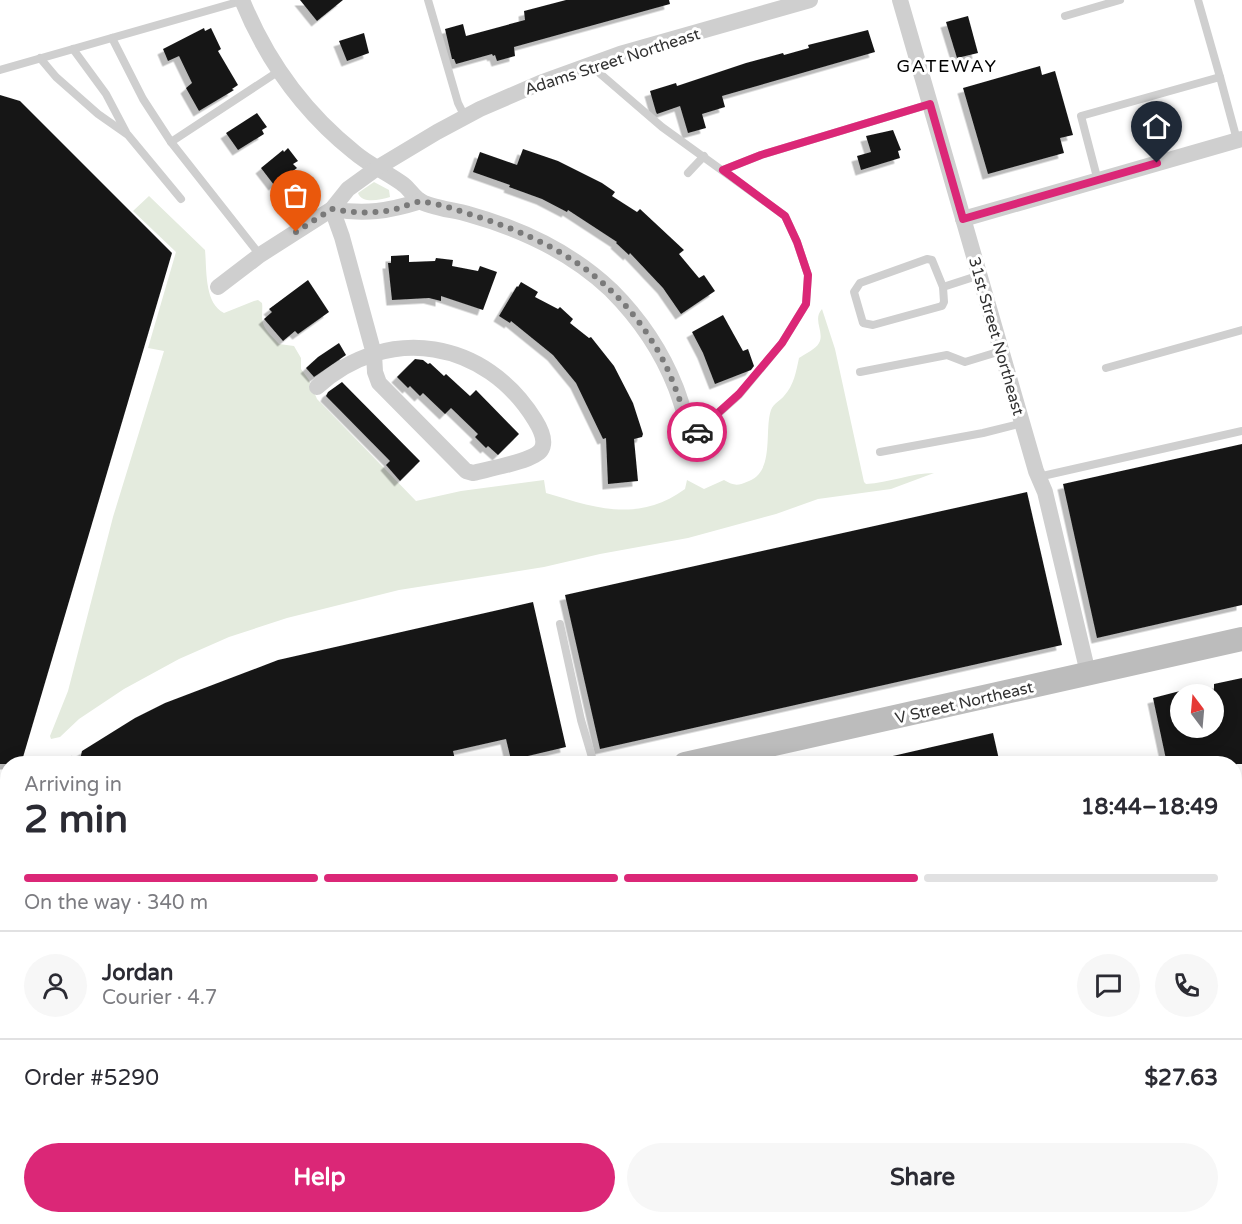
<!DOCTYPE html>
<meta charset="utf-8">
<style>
:root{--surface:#fff;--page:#f7f7f7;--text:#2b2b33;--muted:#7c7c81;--line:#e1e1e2;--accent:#db2777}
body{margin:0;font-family:"Varela Round",sans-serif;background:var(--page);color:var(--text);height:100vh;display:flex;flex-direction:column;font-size:22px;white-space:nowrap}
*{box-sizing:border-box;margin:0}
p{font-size:20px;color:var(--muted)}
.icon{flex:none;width:33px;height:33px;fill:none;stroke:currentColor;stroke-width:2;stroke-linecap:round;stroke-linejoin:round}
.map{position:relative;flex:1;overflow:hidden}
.side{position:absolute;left:0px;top:756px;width:1242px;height:468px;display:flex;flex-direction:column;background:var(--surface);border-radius:24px 24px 0 0;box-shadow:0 3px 15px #0003}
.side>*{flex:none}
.needle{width:39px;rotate:344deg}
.tools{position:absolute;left:1170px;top:684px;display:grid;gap:12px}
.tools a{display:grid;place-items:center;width:54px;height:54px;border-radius:50%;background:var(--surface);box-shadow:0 3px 15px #0003;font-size:30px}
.pin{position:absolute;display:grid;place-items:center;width:51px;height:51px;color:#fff;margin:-62px -26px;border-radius:50% 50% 50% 0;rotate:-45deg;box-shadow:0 0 6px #0007}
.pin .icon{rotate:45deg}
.courier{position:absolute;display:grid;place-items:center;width:60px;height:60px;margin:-30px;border:4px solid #db2777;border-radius:50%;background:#fff;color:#222;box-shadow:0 2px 8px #0007}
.headline em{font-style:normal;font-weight:700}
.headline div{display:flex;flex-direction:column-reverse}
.headline{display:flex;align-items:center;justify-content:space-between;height:102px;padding:0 24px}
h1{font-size:39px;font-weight:700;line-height:45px}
.bar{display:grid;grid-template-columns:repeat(4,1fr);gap:9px 6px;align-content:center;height:72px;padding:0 24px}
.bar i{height:8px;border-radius:4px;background:var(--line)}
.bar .selected{background:var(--accent)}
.bar p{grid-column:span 4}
.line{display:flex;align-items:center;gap:15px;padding:0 24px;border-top:2px solid var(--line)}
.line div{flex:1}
.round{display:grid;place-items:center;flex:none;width:63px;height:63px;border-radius:32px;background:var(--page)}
.action{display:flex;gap:12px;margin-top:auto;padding:12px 24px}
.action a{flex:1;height:69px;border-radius:36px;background:var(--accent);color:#fff;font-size:24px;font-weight:700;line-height:69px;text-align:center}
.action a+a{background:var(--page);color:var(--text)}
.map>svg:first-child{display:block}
.green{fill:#e4ebde}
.building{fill:#191919;filter:url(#shadow)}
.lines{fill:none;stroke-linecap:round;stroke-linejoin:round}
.lane{stroke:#cfcfcf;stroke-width:8}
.street{stroke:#cfcfcf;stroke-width:16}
.secondary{stroke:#bcbcbc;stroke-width:24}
.highway{stroke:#999;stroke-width:30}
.rail-casing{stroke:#878787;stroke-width:7}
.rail{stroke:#fff;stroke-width:4.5;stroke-dasharray:14;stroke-linecap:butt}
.done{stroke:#7a7a7a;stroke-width:6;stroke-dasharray:0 10.8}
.route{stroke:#db2777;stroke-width:8}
.labels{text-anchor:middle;stroke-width:6;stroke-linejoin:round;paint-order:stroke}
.street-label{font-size:16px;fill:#323232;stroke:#fff}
.neighbourhood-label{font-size:18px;letter-spacing:1.5px;fill:#000;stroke:#fff}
</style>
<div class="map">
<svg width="1242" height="1224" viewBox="0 0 1242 1224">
<defs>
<filter id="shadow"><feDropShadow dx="-5.5" dy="5.5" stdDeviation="0" flood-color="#0004"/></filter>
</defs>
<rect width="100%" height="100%" fill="#fff"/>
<g class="green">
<path d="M374 182 389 190 390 197C379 200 362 204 358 193Z"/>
<path d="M149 196 205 250C207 270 204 303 224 313L254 301 258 300 262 303C263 309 261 317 263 323 265 331 274 338 279 344L294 346 301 358V369L309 380 317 399 416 501 461 491 544 480 546 493C596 508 638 523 685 489L687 480 704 489 724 480C734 486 738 486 749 481 775 471 764 430 771 410 774 403 780 401 784 396 794 385 796 372 799 358 805 354 816 349 819 343 825 332 812 320 822 309L835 349 864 482 866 484C889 483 911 473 934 473L891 489 818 499 776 514 688 538 600 554 544 567 399 590 287 618 229 637 179 659 124 689 79 719 60 737 51 739 50 736 68 691 113 517 164 351 148 348 176 252 133 211Z"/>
<path d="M1242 899V932L1235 934V901Z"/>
<path d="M7 1179V1208L0 1209V1180Z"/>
<path d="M1242 1197V1224H1120L1153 1217 1234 1216 1235 1199Z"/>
</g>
<g class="building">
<path d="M300 0H343L317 21Z"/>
<path d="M566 0H669L670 4 514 47 515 56 497 61 495 55 493 56 492 54 456 64 454 59H452L445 29 463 24 466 36 525 20 524 11Z"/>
<path d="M968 16 978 53 957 58 946 22Z"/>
<path d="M204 28 205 31 211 28 221 49 218 51 238 85 232 89 234 90 199 111 186 88 192 83 179 56 168 61 163 49Z"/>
<path d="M868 30 875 52 722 96 725 107 702 114 706 128 688 133 680 106 657 114 656 112 650 91 676 83 677 86 746 63 783 53 784 55 809 48 808 45Z"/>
<path d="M364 33 369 53 347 61 339 41Z"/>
<path d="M1040 66 1042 75 1055 71 1073 135 1060 138 1064 153 988 174 963 88Z"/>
<path d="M0 95 20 101 172 253 21 764H0Z"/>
<path d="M257 113 267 127 262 130 264 134 238 150 226 133Z"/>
<path d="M893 130 901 150 898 151 900 158 861 170 857 156 871 152 866 136Z"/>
<path d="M288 148 298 161 293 164 297 168 274 185 261 168 283 150 284 152Z"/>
<path d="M523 149 558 161 602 183 615 192 612 196 637 212 640 209 684 250 679 254 699 278 704 275 715 291 681 314 663 288 630 253 629 255 616 243 617 242 568 210 567 212 542 199 509 187 510 185 473 172 480 152 517 165Z"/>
<path d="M409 255V262L435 261 436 258 453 260 452 266 478 271 480 266 497 272 483 310 441 296V301L429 298 392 300 388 263H391V256Z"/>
<path d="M308 280 329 312 298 334 295 331 283 341 264 319 272 312 269 309Z"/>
<path d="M521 282 538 292 535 297 558 309 560 307 573 319 570 323 589 338 591 337 614 366 633 403 643 434 642 437 634 439 638 481 608 484 606 438 603 439 576 383 553 355 511 321 510 323 499 316 517 286 518 287Z"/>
<path d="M723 315 743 351 748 349 754 366 751 370 715 384 703 353 692 332Z"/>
<path d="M339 343 346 355 314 377 306 368 318 357Z"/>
<path d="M415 359 423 360 428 364 430 363 444 376 446 374 470 396 476 390 519 434 498 455 488 446 486 448 475 437 478 434 451 408 445 414 423 393 420 396 410 386 408 388 397 377Z"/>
<path d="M342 382 420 461 400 481 386 465 390 461 326 396 328 392Z"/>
<path d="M1242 444V605L1097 638 1063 484Z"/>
<path d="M1027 492 1062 645 600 749 565 595Z"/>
<path d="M533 602 566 747 511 760 506 739 453 751 456 764H79L82 751 135 718 165 703 278 660Z"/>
<path d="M1242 678V764H1167L1153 698 1180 691V728H1214V684Z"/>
<path d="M993 733 1000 764H885L884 758Z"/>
</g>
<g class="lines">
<g class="lane">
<path d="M428 0 458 103 465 117"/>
<path d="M1198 0 1220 77"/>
<path d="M1065 16 1120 0"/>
<path d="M112 38 143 99 171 142 260 255"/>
<path d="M73 49 106 94 126 132"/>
<path d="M40 58 56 77 98 114 128 135 181 199"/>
<path d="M590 65 662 127 785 216 797 242 808 275 806 304 782 343 739 395 693 436"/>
<path d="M0 70 245 0"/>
<path d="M171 142 279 71"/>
<path d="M723 170 761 155 930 104"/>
<path d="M688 173 704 156"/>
<path d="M1098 181 1081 116 1220 77 1237 140"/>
<path d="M927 259 932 260 943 287 944 302 942 306 873 325 863 323 854 292 860 283Z"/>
<path d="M943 287 980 275"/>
<path d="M1106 368 1242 330"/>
<path d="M860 372 947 355 965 362 1001 351"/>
<path d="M880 452 983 433 1023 423"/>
<path d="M1038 477 1242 431"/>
<path d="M560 624 581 720 594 764"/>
<path d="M70 764 72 760"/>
<path d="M1234 1190 1242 1222"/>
</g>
<g class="street">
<path d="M242 0C266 59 304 112 354 152 369 165 388 173 404 185 409 189 414 197 420 201 431 208 455 210 468 214 522 229 571 252 611 290 639 318 662 352 676 388 682 404 686 420 693 436"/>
<path d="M900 0 1036 471 1045 492 1088 673"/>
<path d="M332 209C365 215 389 211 421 201"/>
<path d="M963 219 1242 139"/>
<path d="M218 287 260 255 332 209 348 189 377 168 437 132 480 109 540 83 620 54 810 0"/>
<path d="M317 387C388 323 486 340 535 420 540 428 547 441 541 450 534 461 488 469 473 473L466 471 379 383 375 372 374 354 342 237 332 209"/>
<path d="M1234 1103 1242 1102"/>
<path d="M606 1224 644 1216"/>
</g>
<g class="secondary">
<path d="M685 764 1242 639"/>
<path d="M0 918 8 916"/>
</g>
<g class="highway">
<path d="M1234 1130 1242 1128"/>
<path d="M1234 1161 1242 1159"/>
<path d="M1234 1186 1242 1185"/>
<path d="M745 1224 787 1216"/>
<path d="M916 1224 958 1216"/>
<path d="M1054 1224 1093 1216"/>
</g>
<defs>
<g id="rail">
<path d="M1234 878 1242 877"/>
<path d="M1234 890 1242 888"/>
<path d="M0 1155 8 1153"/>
<path d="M0 1166 8 1164"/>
</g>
</defs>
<use href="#rail" class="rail-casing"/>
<use href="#rail" class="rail"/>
</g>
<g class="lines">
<path class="done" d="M296 232 332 209C353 213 375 214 396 209 404 207 414 201 422 202 439 203 459 211 475 216 554 241 615 277 658 351 674 378 681 407 693 436L697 432"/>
<path class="route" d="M697 432 739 394 782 343 806 304 808 275 797 242 785 216 723 170 761 155 930 104 963 219 1157 163"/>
</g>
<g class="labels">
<g class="street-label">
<text transform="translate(612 61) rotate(-18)" y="6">Adams Street Northeast</text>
<text transform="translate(997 336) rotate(74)" y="6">31st Street Northeast</text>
<text transform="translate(964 702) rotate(-13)" y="6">V Street Northeast</text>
</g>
<g class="neighbourhood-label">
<text x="947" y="72">GATEWAY</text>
</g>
</g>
</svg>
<div class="tools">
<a><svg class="needle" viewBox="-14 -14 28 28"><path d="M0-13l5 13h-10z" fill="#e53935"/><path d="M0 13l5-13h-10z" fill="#7c7c81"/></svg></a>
</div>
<div class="pin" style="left:296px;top:232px;background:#ea580c"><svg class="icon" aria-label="bag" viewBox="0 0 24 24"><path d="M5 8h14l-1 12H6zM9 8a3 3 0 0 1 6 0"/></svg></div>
<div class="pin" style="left:1157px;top:163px;background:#1f2937"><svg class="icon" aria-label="home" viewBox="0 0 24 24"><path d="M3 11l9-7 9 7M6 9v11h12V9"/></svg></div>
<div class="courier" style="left:697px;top:432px"><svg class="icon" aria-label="car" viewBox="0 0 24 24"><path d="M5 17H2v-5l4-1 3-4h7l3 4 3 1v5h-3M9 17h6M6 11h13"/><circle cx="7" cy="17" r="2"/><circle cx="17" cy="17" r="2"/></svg></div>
<section class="side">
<div class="headline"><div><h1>2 min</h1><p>Arriving in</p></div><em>18:44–18:49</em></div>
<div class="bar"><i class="selected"></i><i class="selected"></i><i class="selected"></i><i></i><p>On the way · 340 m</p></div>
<div class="line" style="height:108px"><a class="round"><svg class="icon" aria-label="person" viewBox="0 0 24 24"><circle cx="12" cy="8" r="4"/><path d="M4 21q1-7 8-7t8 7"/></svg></a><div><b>Jordan</b><p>Courier · 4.7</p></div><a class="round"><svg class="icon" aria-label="chat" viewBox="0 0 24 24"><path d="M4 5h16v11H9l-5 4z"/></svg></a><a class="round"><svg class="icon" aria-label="phone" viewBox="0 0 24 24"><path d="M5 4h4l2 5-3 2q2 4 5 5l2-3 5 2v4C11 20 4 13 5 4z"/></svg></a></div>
<div class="line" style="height:78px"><div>Order #5290</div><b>$27.63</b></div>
<div class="action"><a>Help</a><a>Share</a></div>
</section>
</div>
